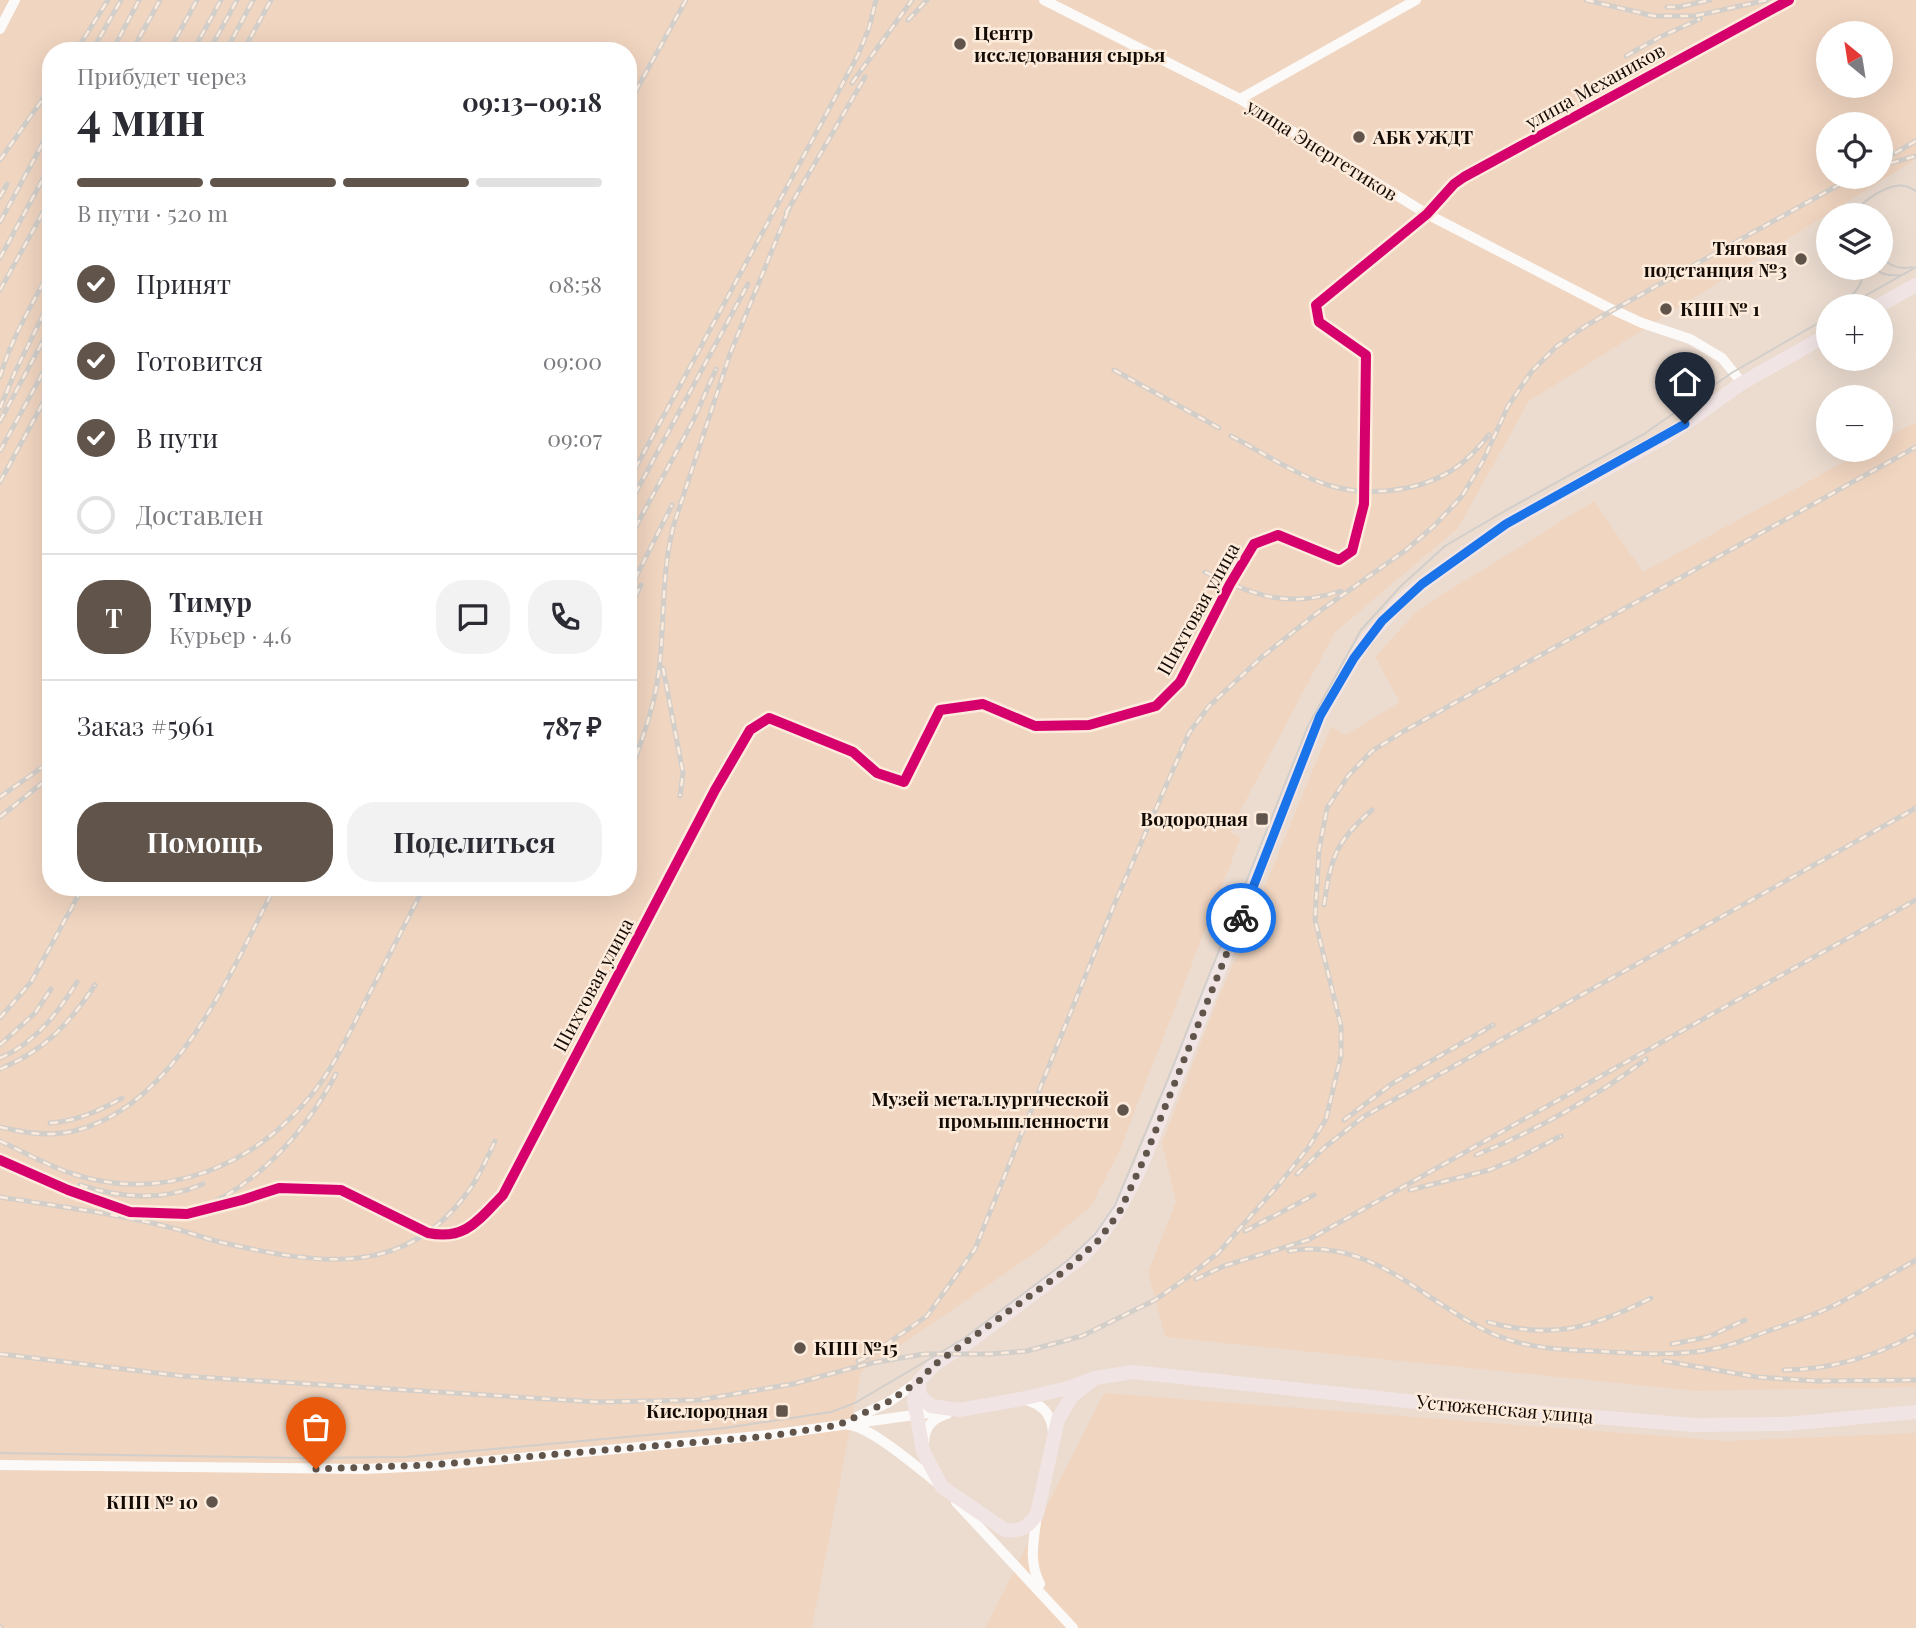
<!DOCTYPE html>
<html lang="ru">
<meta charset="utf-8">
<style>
:root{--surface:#fff;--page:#f2f2f3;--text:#2b2b33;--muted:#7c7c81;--line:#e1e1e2;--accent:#60544b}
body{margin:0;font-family:"Playfair Display",serif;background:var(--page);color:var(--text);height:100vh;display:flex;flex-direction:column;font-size:26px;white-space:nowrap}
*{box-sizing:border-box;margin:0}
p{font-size:23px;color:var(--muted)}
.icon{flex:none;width:38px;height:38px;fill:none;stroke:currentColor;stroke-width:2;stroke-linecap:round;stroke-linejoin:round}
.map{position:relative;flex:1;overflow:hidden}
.panel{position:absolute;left:42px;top:42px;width:595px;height:854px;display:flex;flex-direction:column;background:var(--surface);border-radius:28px;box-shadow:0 7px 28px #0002}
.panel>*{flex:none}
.needle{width:46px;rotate:330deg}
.controls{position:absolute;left:1816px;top:21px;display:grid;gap:14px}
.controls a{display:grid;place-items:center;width:77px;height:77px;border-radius:50%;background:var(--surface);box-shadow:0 7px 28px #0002;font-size:35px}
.pin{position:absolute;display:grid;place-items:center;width:60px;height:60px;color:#fff;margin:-72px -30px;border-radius:50% 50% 50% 0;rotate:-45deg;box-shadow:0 0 7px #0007}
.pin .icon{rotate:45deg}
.courier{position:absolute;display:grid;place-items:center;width:70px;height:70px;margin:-35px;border:5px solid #1a73e8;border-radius:50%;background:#fff;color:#222;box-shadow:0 2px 9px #0007}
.headline em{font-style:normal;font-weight:700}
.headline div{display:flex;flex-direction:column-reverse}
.headline{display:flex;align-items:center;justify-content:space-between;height:119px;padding:0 35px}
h1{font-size:46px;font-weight:700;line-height:52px}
.bar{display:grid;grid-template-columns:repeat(4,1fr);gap:10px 7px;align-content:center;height:84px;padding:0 35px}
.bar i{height:9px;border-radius:5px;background:var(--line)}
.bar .selected{background:var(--accent)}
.bar p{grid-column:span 4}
.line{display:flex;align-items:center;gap:18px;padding:0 35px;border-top:2px solid var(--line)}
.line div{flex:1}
.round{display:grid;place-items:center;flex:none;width:74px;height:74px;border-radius:28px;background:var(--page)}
ol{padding:0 35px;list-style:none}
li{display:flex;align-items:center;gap:21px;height:77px}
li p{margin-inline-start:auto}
li .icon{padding:7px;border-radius:50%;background:var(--accent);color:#fff;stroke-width:4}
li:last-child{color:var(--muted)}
li i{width:38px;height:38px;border:4px solid var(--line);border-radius:50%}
.primary-button{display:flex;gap:14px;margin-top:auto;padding:14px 35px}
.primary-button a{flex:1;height:80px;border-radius:28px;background:var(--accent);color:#fff;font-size:28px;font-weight:700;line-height:80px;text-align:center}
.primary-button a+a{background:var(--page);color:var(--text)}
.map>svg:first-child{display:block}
.built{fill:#f0d5c0;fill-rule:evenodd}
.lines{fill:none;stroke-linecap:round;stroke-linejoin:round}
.minor{stroke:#fcfaf8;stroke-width:10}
.major{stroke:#f1e4e5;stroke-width:14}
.tram{stroke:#d2ceca;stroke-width:2}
.rail-casing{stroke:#d2ceca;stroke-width:5}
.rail{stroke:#fdebdc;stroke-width:2.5;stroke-dasharray:8;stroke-linecap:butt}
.cycleway-casing{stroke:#fdebdc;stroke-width:15}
.cycleway{stroke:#d6006c;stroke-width:10}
.done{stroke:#60544b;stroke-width:7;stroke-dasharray:0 12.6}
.route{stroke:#1a73e8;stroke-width:9}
.poi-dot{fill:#60544b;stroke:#fdebdc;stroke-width:2.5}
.labels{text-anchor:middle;stroke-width:5;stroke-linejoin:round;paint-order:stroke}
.poi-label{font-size:19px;font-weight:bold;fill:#140b04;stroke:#fdebdc;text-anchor:end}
.street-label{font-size:19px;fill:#140b04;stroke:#fdebdc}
</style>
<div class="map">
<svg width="1916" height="1628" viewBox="0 0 1916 1628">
<rect width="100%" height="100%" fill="#ecdcd0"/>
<g class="built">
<path d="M0 0H1916V159L1529 401 1458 528 1335 632 1238 815 1230 833 1241 837 1119 1152 1091 1206 1038 1251 861 1372 812 1628H0ZM1829 33H1881V86H1829ZM51 51H628V887H51ZM1829 124H1881V177H1829Z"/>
<path d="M1916 422V1387L1696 1391 1165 1337 1148 1272 1176 1202 1162 1143 1212 1014 1331 726 1345 735 1400 702 1375 657 1419 609 1594 501 1643 572 1866 450H1881V441Z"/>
<path d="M1104 1393 1727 1441 1916 1433V1628H985Z"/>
</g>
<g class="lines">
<g class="minor">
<path d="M1044 0 1240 99 1427 214 1605 306 1642 323 1690 339 1722 358 1742 383"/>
<path d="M0 29 15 0"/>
<path d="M1240 99 1416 0"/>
<path d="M0 1160 68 1190 130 1212 187 1214 242 1200 279 1188 341 1190 428 1233C466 1241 479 1219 503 1195L715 790 750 730 769 718 853 752 877 773 904 782 940 710 983 704 1035 726 1089 725 1156 706 1180 682 1230 584 1254 544 1278 535 1339 560 1352 551 1364 504 1366 355 1319 322 1316 305 1427 214 1454 184 1464 177 1789 0"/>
<path d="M1022 1399C1041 1403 1052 1413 1053 1433"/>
<path d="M857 1417 889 1402 919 1381"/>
<path d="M849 1425C873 1428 919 1469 940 1485"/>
<path d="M924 1442C925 1426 932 1419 947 1414"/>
<path d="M0 1465 363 1469 431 1466 769 1435 943 1411"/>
<path d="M956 1502 1073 1628"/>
<path d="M1037 1515C1034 1540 1028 1561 1040 1584"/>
</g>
<g class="major">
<path d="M1878 306 1916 285"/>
<path d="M1095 1378 1072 1396 1058 1419 1037 1514C1028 1527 1021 1532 1005 1530L942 1487 923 1451 914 1399 919 1381 934 1365 972 1340 1083 1256C1111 1227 1129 1194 1145 1157L1320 716 1354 658 1367 639 1401 601 1422 584 1506 524 1672 433 1742 383 1829 334"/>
<path d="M919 1384 920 1396 931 1406 959 1410 1021 1399 1068 1388 1095 1378 1133 1372 1435 1404 1694 1425 1786 1424 1916 1412"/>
</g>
<g class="tram">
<path d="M1854 215C1859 203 1881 189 1895 186 1903 184 1909 187 1916 191"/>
<path d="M1881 256C1889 266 1899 270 1912 267"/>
<path d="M1874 268C1882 275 1890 276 1901 275"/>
<path d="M1836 306C1852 297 1864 287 1863 268"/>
<path d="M1847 306 1916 267"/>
<path d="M0 1453 297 1458 405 1457 725 1428 831 1412 855 1403 938 1354 963 1339 1068 1260 1095 1234 1115 1205 1168 1079 1308 726 1361 630 1400 587 1445 546 1510 508 1644 434 1733 372 1829 317"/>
</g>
<defs>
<g id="rail">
<path d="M1586 0 1654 16H1695L1767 0"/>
<path d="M1667 7H1679L1710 0"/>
<path d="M908 20 927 0"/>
<path d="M76 51 108 0"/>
<path d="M92 51 121 0"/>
<path d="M112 51 139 0"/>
<path d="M132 51 160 0"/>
<path d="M169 51 197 0"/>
<path d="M193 51 221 0"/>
<path d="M209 51 237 0"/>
<path d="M226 51 253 0"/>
<path d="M243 51 271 0"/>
<path d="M1626 56 1660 37 1700 19"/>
<path d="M852 83 912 0"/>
<path d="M628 105 686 0"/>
<path d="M0 160 51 87"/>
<path d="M1881 161 1916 141"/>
<path d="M1891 163 1916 156"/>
<path d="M0 197 7 184"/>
<path d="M786 213 865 77"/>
<path d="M0 222 51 128"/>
<path d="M0 258 51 164"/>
<path d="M0 290 51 198"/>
<path d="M1114 370 1219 428"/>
<path d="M0 377C11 339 32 304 51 269"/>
<path d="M0 408 15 372 51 299"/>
<path d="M0 421 51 326"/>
<path d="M1231 436C1262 452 1294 474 1328 485 1365 497 1416 492 1449 472 1465 463 1477 449 1489 435"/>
<path d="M0 451 51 358"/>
<path d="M0 482 51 388"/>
<path d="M628 482 858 55 869 28 876 0"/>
<path d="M628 507 748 284"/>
<path d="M628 541 693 421 716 369"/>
<path d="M1205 572C1254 595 1287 609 1341 591"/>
<path d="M628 593 672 505"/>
<path d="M628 610 641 585"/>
<path d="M663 668 683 773 680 796"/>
<path d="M631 770C643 737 655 705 659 670 665 621 661 572 674 524L730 354 790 206"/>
<path d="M0 797 51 761"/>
<path d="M0 817 51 776"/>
<path d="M1324 905C1331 858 1335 842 1372 810"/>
<path d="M0 1018 31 982 83 887"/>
<path d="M0 1045 35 1013 51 989"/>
<path d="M0 1058C35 1043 57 1014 77 982"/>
<path d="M0 1069C44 1051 69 1024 95 985"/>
<path d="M1344 1120 1393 1083 1493 1025"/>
<path d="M50 1123C77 1121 99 1111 122 1098"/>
<path d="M0 1127C24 1133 49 1137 74 1131 177 1106 230 972 275 887"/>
<path d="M0 1141C24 1152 48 1166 73 1174 166 1204 258 1165 316 1089 335 1064 347 1037 361 1010 382 969 403 928 424 887"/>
<path d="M1476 1155C1533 1132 1598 1096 1646 1059"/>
<path d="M1297 1174 1325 1147 1363 1117 1916 808"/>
<path d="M80 1185C120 1198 164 1201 203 1184"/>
<path d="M1410 1190 1489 1170 1514 1160 1561 1136"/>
<path d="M0 1197C56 1206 113 1213 168 1227 187 1231 205 1239 224 1243 317 1264 404 1279 467 1193 479 1178 487 1158 495 1141"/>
<path d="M151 1218C164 1217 178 1217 189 1213 255 1189 304 1134 336 1074"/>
<path d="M1245 1231 1314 1195"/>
<path d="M1289 1251C1373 1237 1423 1302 1491 1333 1524 1348 1560 1350 1595 1351 1634 1353 1674 1357 1712 1349 1731 1346 1749 1338 1768 1331 1791 1323 1815 1315 1837 1304 1864 1290 1890 1275 1916 1260"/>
<path d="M1196 1279 1224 1266 1308 1240 1916 900"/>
<path d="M1488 1322C1553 1340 1592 1328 1651 1298"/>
<path d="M1672 1344 1708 1337 1745 1320"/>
<path d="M0 1354 182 1376 597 1402 699 1400 793 1384 871 1363 924 1354H989L1027 1351 1082 1336 1155 1300 1188 1277 1218 1253 1280 1183 1308 1148 1326 1119 1341 1056V1026L1315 920 1319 850 1327 808 1348 776 1372 751 1404 731 1916 447"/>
<path d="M858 1361 868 1357 927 1316 975 1249 1114 905 1189 733 1209 706 1263 656 1317 613 1406 550 1435 525 1462 496 1483 461 1508 406 1532 371 1556 347 1584 327 1613 310 1853 177"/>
<path d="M1664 1361 1757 1377 1817 1381 1916 1380"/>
<path d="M1784 1370C1830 1370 1876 1356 1916 1334"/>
<path d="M0 1627 1 1628"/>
</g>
</defs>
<use href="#rail" class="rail-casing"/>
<use href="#rail" class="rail"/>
<defs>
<path id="cycleway" d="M0 1160 68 1190 130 1212 187 1214 242 1200 279 1188 341 1190 428 1233C466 1241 479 1219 503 1195L715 790 750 730 769 718 853 752 877 773 904 782 940 710 983 704 1035 726 1089 725 1156 706 1180 682 1230 584 1254 544 1278 535 1339 560 1352 551 1364 504 1366 355 1319 322 1316 305 1427 214 1454 184 1464 177 1789 0"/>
</defs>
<use href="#cycleway" class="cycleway-casing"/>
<use href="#cycleway" class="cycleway"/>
</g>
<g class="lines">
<path class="done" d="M316 1469 431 1465 769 1436 838 1425 888 1402 919 1381 934 1365 1063 1272 1097 1242 1110 1225 1120 1211 1145 1157 1241 918"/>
<path class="route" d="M1241 918 1320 716 1354 658 1382 621 1422 584 1506 524 1685 424"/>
</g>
<g class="poi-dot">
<circle cx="960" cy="44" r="7"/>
<circle cx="1359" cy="137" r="7"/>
<circle cx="1801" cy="259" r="7"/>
<circle cx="1666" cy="309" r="7"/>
<rect x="1255" y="812" width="14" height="14" rx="3.5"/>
<circle cx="1123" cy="1110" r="7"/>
<circle cx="800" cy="1348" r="7"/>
<rect x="775" y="1404" width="14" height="14" rx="3.5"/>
<circle cx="212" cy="1502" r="7"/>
</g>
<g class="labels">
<g class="poi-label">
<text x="974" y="40" text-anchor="start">Центр<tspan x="974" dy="22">исследования сырья</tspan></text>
<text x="1373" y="144" text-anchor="start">АБК УЖДТ</text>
<text x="1787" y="255">Тяговая<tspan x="1787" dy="22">подстанция №3</tspan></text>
<text x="1680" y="316" text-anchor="start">КПП № 1</text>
<text x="1248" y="826">Водородная</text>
<text x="1109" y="1106">Музей металлургической<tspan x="1109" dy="22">промышленности</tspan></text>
<text x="814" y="1355" text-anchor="start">КПП №15</text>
<text x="768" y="1418">Кислородная</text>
<text x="198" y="1509">КПП № 10</text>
</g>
<g class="street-label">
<text transform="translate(1595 86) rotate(-29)" y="7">улица Механиков</text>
<text transform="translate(1322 150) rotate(32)" y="7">улица Энергетиков</text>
<text transform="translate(1198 609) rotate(-61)" y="7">Шихтовая улица</text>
<text transform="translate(593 985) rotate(-62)" y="7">Шихтовая улица</text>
<text transform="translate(1505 1409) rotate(5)" y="7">Устюженская улица</text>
</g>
</g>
</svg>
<div class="controls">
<a><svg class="needle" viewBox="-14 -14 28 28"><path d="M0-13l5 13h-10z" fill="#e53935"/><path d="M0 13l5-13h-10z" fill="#7c7c81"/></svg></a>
<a><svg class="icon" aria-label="locate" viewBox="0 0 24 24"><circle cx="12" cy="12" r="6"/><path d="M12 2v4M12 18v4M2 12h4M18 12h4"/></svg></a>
<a><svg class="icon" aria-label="layers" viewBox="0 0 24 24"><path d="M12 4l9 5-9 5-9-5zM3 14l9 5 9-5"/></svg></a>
<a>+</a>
<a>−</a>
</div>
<div class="pin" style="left:316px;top:1469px;background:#ea580c"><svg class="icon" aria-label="bag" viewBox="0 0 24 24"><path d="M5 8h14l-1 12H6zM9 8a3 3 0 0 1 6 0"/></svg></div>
<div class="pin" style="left:1685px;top:424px;background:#1f2937"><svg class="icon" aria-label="home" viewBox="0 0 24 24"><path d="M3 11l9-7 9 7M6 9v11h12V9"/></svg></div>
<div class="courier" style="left:1241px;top:918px"><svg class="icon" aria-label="bike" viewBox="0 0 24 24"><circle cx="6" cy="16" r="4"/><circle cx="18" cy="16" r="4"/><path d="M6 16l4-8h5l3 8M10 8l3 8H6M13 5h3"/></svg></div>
<section class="panel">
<div class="headline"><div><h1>4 мин</h1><p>Прибудет через</p></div><em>09:13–09:18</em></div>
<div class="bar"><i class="selected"></i><i class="selected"></i><i class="selected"></i><i></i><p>В пути · 520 m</p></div>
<ol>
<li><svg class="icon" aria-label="check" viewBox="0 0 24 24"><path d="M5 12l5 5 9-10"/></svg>Принят<p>08:58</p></li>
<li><svg class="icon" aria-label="check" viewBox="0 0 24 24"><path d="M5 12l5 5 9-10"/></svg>Готовится<p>09:00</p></li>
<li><svg class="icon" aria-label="check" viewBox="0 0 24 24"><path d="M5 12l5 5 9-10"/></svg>В пути<p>09:07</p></li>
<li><i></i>Доставлен</li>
</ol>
<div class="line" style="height:126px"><b class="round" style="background:var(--accent);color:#fff">Т</b><div><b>Тимур</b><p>Курьер · 4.6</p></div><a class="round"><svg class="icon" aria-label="chat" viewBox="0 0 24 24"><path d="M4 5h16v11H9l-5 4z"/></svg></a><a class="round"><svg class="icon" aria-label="phone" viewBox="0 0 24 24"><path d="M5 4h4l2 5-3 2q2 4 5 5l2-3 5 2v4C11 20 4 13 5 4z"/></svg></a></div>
<div class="line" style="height:91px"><div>Заказ #5961</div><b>787 ₽</b></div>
<div class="primary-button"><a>Помощь</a><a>Поделиться</a></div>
</section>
</div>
